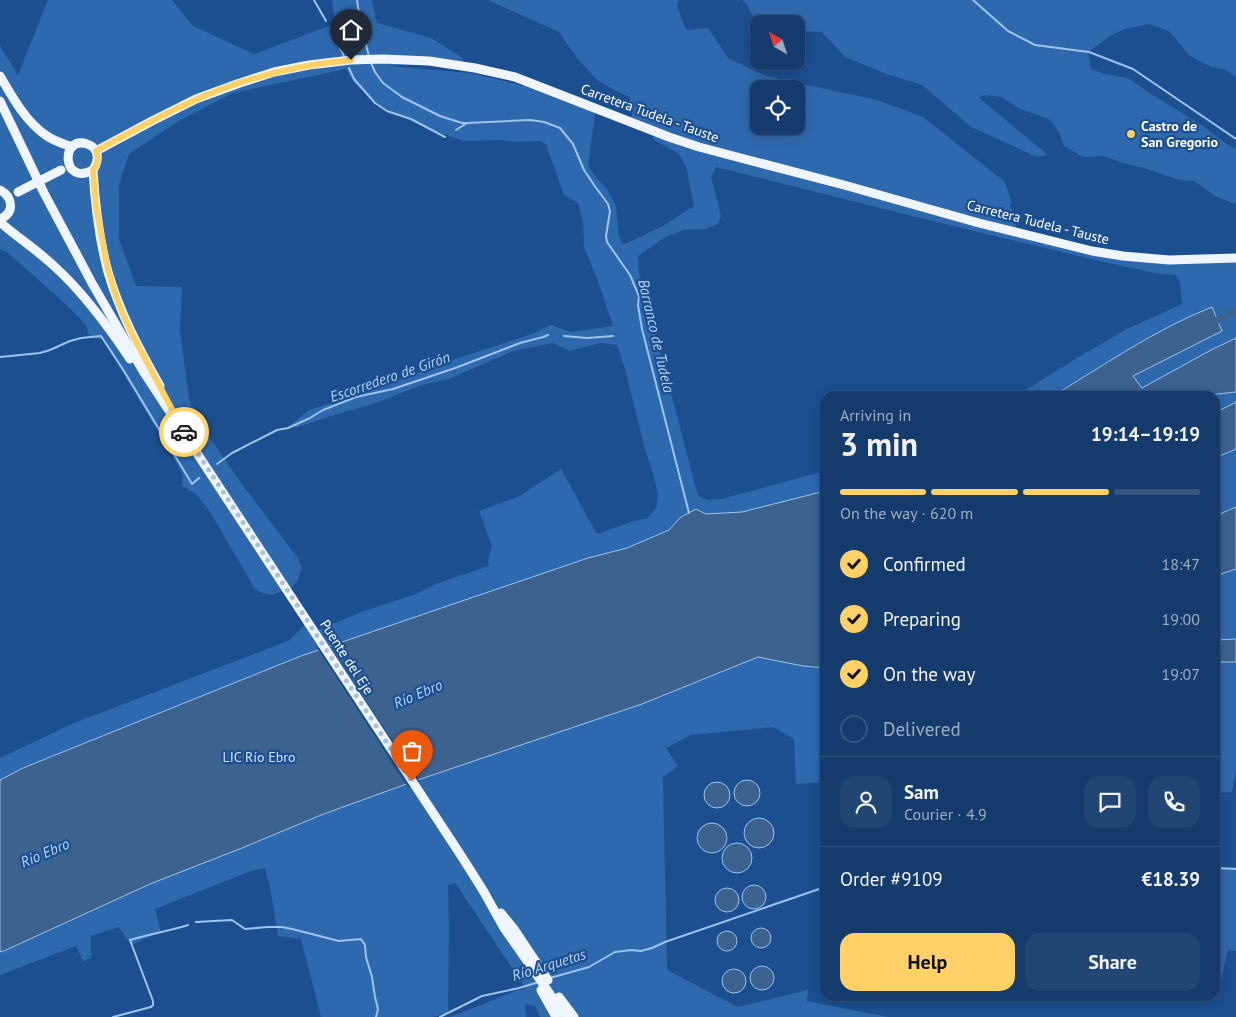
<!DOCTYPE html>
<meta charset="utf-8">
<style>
:root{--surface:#143b6b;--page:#214673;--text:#f1f3f6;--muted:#9dadc1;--line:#33557e;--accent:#ffd166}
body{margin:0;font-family:"PT Sans",sans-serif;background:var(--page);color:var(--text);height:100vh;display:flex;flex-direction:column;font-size:19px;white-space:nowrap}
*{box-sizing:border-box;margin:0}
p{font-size:16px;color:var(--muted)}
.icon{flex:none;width:28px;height:28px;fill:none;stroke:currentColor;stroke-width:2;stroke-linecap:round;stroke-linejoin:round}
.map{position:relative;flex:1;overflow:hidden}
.details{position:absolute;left:820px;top:391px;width:400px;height:610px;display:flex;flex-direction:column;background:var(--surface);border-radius:15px;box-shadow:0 2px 12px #0003,0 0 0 1px var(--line)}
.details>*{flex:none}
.needle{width:32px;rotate:321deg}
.controls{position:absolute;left:750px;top:15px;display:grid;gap:10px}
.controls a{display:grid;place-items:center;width:55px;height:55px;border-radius:10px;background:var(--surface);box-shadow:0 2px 12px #0003,0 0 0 1px var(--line);font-size:25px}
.pin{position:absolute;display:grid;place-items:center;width:42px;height:42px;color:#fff;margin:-51px -21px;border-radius:50% 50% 50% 0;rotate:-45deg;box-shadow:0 0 5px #0007}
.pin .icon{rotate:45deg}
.courier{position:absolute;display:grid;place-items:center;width:50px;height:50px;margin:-25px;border:4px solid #ffd166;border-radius:50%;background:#fff;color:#222;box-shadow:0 1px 6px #0007}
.head em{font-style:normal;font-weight:800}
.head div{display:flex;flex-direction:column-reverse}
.head{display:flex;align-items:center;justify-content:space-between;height:85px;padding:0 20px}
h1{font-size:32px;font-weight:800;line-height:38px}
.bar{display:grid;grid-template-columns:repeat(4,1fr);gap:8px 5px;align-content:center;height:60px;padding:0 20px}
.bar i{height:6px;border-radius:4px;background:var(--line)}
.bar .current{background:var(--accent)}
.bar p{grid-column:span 4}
.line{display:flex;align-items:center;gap:12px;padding:0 20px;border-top:1px solid var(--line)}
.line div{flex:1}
.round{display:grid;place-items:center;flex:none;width:52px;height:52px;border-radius:15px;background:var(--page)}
ol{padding:0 20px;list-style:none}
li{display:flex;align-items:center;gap:15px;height:55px}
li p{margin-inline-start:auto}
li .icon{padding:5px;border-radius:50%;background:var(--accent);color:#111;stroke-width:4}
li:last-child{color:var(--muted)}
li i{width:28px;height:28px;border:2px solid var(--line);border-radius:50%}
.action{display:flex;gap:10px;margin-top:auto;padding:10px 20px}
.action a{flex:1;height:58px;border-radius:15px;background:var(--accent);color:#111;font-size:20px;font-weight:800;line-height:58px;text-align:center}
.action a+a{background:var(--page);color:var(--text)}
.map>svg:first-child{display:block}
.green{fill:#2e69ad;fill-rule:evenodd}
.water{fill:#3c6290;stroke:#9cc4f0}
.pier{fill:#1b4f8f}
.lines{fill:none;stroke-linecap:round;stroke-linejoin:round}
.stream{stroke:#9cc4f0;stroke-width:2}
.canal{stroke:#3c6290;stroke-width:6}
.major{stroke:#f0f6ff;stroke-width:9}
.major-bridge{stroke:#f0f6ff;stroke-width:9}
.done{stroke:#afc1d8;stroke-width:5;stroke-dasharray:0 9}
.route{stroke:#ffd166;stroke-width:6}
.poi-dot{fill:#ffd166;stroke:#1b4f8f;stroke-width:2}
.labels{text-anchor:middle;stroke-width:4.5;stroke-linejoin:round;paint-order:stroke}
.street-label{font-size:14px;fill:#fff;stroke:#1b4f8f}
.poi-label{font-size:14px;font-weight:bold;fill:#fff;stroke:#1b4f8f;text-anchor:start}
.park-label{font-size:14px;fill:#cfe3fa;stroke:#1b4f8f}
.water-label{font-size:15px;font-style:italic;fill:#b5d3f5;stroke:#1b4f8f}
</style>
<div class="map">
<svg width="1236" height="1017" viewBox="0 0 1236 1017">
<rect width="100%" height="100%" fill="#1b4f8f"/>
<g class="green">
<path d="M48 0H172L193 26 254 54 332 25 335 22 332 0H372L377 23 431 38 463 58V69L417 64 389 66 470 73 559 94 596 107 588 165 594 175 607 189 616 206 618 233 623 245 663 226 694 206 686 166 678 153 654 140 653 132 630 124 633 109 629 97 614 90 597 80 577 58 559 32 488 0H679L677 6 686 30 708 28 728 58 766 76 877 100 923 117 1005 182 1012 204H1010L1018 233 1057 242 1146 256 1236 258V768L1232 792 1215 793V396H1016L1077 358 1127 329 1182 304 1180 283 1176 275 1155 273 1104 262 920 218 716 167 711 177 721 216 718 224 705 229 684 230 665 237 638 256 639 272 698 496 708 500 721 499 825 471V782L796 784 794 739 773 727 691 735 666 748 678 766 663 777 667 970 738 1007 808 990 807 1001 888 1017H540L535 1006 525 1004 526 1017H450L518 990 526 989 455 883 448 885 449 930 448 1013 432 1017H321L301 939 278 936 271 892 265 868 251 871 155 909 161 932 131 945 119 927 91 936V958L83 961 76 946 0 975V758L74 723 288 641 305 625 313 632 364 611 416 594 438 583 489 566 488 560 492 546 479 511 518 497 561 469 597 534 631 522 648 518 656 508 658 494 652 470 644 446 625 369 617 345 601 343 569 351 553 343 513 351 449 379 422 385 370 405 334 415 295 428 292 424 309 410 376 389 449 361 532 334 551 325 571 332 613 326 598 281 584 247 583 221 578 203 564 195 546 144 539 141 516 142 501 140 464 141 435 131 404 118 379 105 354 83 346 69 233 93 177 122 129 154 119 185V239L136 286 182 287 180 331 189 399 203 428 244 487 298 558 302 568 297 581 287 594 285 589C273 597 267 596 255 589L209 510 196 494 182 486 183 475 175 460 103 340 89 336 86 325 60 299 8 253 0 249V46L18 75ZM759 89H796V126H759Z"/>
<path d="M742 0H1236V77L1226 70 1211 67 1190 56 1169 31 1149 24 1124 29 1110 36 1088 52 1091 69 1105 74 1128 78 1148 92 1203 126 1225 143 1236 149V202L1235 204 1215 196 1194 181 1180 180 1144 168 1123 163 1104 156 1083 157 1064 146 1059 132 1049 119 1020 109 1001 97 985 95 981 96 979 98 1048 155 1037 157 971 127 922 85 887 74 845 57 822 32 796 31V24H759L758 25 746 3Z"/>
<path d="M1236 867V951L1228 950 1217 996 1215 995V868Z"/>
</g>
<g class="water">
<path d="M1212 307 1222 331 1133 376 1142 388 1211 350 1236 338V392L1199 396H1053C1104 365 1156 329 1212 307Z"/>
<path d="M1236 402V449L1215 458V413Z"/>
<path d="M825 491V668L803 666 758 657 642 704 412 782 321 815 242 848 150 884 6 950 0 952V780L23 768 301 656 588 558 627 548 669 530 681 517 696 509 706 514 742 512Z"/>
<path d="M1236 507V569L1215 576V516Z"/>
<path d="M1236 639V662H1215V640Z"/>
<circle cx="747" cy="793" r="13"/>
<circle cx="717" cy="795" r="13"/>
<circle cx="759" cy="833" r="15"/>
<circle cx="712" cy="838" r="15"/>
<circle cx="737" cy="858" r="15"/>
<circle cx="754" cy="897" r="12"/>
<circle cx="727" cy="900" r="12"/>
<circle cx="761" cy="938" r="10"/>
<circle cx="727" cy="941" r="10"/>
<circle cx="762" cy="978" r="12"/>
<circle cx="734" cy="981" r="12"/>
</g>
<path class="pier" d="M328 644 420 782 408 787 317 648Z"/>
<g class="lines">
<g class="stream">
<path d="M314 0 326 21"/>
<path d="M357 0 361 26 369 56"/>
<path d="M973 0 1008 31 1035 45 1089 52 1133 69 1236 139"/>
<path d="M336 40 344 56"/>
<path d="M371 63 375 72 383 83 402 97 440 116 462 123H467L530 120 544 122 560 128 573 144 584 170 594 185 608 204 610 211 606 236 607 242 630 275 639 296 638 305 642 329 689 513"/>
<path d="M349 68 354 79 375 103 387 111 411 119 445 137"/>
<path d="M456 130 467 123"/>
<path d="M564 336 587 338 613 336"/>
<path d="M0 357 40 353 50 350 70 341 81 338 101 336 124 371 192 484 199 478"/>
<path d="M217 464 232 453 277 430 288 428 310 418 323 410 356 397 393 389 458 367 520 343 543 337 548 335"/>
<path d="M1215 868 1236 869"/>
<path d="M196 922 232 920 245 929 267 927H282L292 929 339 941 361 939 365 945 366 957 372 977 375 997 378 1009 376 1017"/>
<path d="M550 978 589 967 615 952 631 950 641 951 652 948 665 942 825 887"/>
<path d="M113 1017 151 1007 153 1005V1001L130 940C150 934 169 931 188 925"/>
<path d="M440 1017 482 996 519 988 539 982"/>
</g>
<path class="canal" d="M1210 324 1236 311"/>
<g class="major">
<path d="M0 76C12 97 26 122 47 136 54 141 64 144 72 147"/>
<path d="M0 101 44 193 93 285 143 371 462 857 484 892 504 928 566 1017"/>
<path d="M96 151 152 121 196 99 237 84 274 72 309 65 351 60 383 59 429 61 475 68 515 77 669 137 699 147 844 185 979 223 1092 251 1123 256 1169 260 1236 258"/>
<path d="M93 170C62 187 60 135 87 144 100 148 99 161 93 170 95 204 99 239 108 272 120 313 139 349 160 386"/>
<path d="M0 190C13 197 15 213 0 219"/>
<path d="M0 222C17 237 37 250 54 266 83 292 108 326 130 359"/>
<path d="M501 913 514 929 548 980"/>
<path d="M541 990 556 1017"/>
<path d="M559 997 574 1017"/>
</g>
<path class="major-bridge" d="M18 192 61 170"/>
</g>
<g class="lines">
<path class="done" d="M184 432 412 781"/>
<path class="route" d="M184 432 132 334 119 305 108 270 96 206 93 170 97 164 98 158 96 151C129 133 161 115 195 100 244 78 297 65 351 60"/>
</g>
<circle class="poi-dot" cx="1131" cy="134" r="5"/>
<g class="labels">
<g class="street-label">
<text transform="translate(650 113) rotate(20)" y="5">Carretera Tudela - Tauste</text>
<text transform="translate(1038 222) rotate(14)" y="5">Carretera Tudela - Tauste</text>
<text transform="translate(347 657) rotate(57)" y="5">Puente del Eje</text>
</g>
<g class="poi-label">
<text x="1141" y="131">Castro de<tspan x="1141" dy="16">San Gregorio</tspan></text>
</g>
<g class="park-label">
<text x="259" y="762">LIC Río Ebro</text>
</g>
<g class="water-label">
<text transform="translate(656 336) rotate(77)" y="5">Barranco de Tudela</text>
<text transform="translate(390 377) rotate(-19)" y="5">Escorredero de Girón</text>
<text transform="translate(418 694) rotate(-23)" y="5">Río Ebro</text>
<text transform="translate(45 853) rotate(-23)" y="5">Río Ebro</text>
<text transform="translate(549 965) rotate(-17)" y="5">Río Arquetas</text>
</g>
</g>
</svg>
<div class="controls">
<a><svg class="needle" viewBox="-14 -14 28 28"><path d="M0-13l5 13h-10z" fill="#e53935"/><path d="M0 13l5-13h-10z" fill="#9dadc1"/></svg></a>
<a><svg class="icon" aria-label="locate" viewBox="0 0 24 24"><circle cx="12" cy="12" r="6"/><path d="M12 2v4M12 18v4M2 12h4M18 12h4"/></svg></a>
</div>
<div class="pin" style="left:412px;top:781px;background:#ea580c"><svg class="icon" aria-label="bag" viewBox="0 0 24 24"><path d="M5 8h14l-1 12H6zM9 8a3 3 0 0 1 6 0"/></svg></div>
<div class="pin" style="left:351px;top:60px;background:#1f2937"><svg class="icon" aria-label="home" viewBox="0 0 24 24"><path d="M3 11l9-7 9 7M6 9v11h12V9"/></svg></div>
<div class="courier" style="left:184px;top:432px"><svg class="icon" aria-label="car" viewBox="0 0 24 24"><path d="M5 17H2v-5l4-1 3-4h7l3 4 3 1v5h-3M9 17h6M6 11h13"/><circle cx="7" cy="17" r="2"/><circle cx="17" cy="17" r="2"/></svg></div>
<section class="details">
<div class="head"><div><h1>3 min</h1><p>Arriving in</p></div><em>19:14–19:19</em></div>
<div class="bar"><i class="current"></i><i class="current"></i><i class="current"></i><i></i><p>On the way · 620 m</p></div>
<ol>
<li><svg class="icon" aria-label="check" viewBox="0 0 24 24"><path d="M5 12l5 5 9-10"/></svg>Confirmed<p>18:47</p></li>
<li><svg class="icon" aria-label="check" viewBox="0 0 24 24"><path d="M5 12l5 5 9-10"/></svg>Preparing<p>19:00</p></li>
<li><svg class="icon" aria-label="check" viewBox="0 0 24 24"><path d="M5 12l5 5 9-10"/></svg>On the way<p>19:07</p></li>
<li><i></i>Delivered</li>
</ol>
<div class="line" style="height:90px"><a class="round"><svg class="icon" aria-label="person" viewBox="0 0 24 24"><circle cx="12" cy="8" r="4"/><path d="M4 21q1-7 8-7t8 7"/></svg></a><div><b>Sam</b><p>Courier · 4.9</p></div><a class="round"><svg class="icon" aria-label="chat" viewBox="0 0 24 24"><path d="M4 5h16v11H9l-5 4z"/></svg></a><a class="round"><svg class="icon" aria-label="phone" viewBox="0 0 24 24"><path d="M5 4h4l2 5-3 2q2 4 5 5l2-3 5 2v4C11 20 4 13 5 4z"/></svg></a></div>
<div class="line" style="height:65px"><div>Order #9109</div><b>€18.39</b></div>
<div class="action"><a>Help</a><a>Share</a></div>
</section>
</div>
